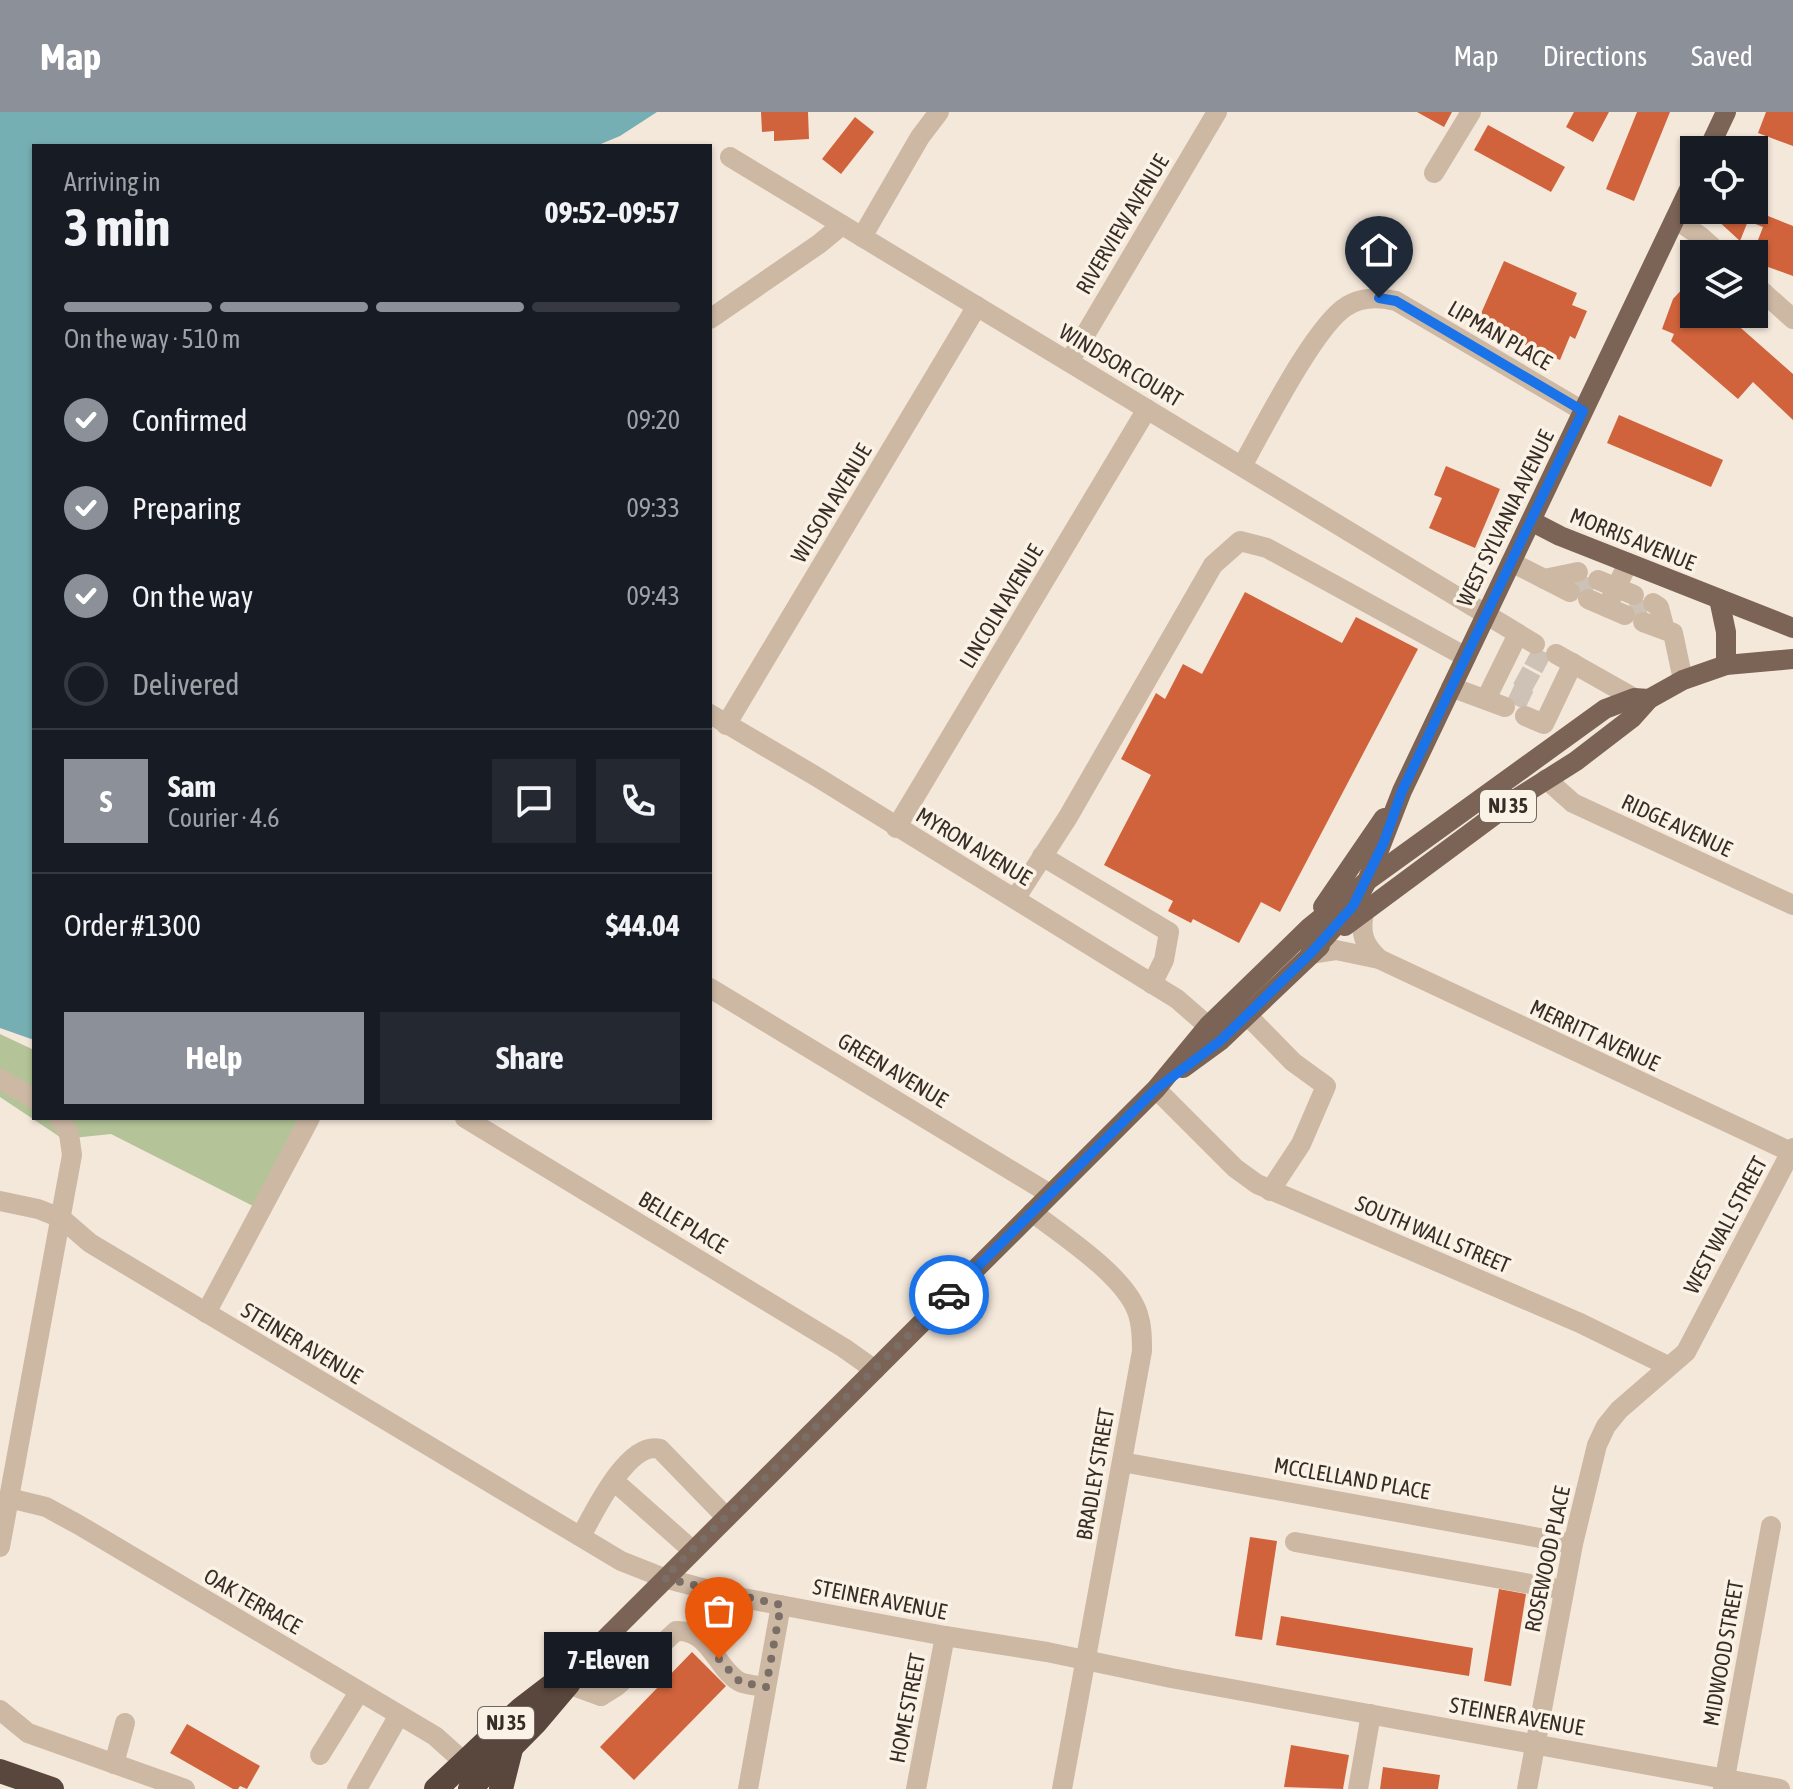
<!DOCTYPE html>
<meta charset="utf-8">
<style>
:root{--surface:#171b24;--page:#242831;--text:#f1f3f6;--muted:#9ea1a6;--line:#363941;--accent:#8c9099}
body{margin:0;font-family:"Asap Condensed",sans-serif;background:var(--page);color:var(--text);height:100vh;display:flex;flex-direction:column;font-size:30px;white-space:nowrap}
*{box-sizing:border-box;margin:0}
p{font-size:26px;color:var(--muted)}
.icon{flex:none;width:44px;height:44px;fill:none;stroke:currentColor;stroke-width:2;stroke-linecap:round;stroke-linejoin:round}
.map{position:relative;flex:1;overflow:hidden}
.sheet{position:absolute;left:32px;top:32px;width:680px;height:976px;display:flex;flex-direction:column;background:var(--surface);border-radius:0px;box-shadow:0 2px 6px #0004}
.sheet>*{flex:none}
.buttons{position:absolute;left:1680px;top:24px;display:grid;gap:16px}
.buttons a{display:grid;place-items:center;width:88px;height:88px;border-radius:0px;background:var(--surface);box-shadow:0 2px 6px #0004;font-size:40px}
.pin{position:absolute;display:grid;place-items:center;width:68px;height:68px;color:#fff;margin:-82px -34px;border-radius:50% 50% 50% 0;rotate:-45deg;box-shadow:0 0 8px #0007}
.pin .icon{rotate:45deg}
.courier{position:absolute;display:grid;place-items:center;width:80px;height:80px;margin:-40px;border:6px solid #1a73e8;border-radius:50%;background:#fff;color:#222;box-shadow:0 2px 10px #0007}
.bubble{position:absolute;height:56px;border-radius:0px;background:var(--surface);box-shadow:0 2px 6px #0004;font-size:26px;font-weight:700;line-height:56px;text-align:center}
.summary em{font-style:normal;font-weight:700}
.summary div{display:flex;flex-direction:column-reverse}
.summary{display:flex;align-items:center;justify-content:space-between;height:136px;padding:0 32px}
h1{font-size:52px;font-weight:700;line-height:60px}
.bar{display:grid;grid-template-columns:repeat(4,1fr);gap:12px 8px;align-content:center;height:96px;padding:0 32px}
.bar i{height:10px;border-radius:6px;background:var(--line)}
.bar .current{background:var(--accent)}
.bar p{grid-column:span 4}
.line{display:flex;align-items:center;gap:20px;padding:0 32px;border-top:2px solid var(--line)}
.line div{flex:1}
.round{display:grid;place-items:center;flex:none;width:84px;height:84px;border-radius:0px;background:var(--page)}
ol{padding:0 32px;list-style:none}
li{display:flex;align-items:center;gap:24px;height:88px}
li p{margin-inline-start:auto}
li .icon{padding:8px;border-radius:50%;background:var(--accent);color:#fff;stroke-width:4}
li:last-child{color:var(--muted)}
li i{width:44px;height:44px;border:4px solid var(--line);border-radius:50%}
.cta{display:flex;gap:16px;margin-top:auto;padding:16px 32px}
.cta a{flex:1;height:92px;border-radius:0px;background:var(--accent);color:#fff;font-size:32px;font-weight:700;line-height:92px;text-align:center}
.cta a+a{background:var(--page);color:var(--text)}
header{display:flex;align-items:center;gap:48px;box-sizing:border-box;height:112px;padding:0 40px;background:var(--accent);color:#fff}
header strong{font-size:38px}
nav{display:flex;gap:44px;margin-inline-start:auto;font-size:28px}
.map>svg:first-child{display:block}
.green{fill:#b4c498}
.water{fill:#76afb3}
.building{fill:#d0633b}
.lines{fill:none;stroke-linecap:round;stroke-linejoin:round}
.minor-tunnel{stroke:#cec2b6;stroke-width:20;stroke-dasharray:20 10;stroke-linecap:butt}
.minor{stroke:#cdb8a4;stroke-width:20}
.major{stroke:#7b6356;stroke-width:20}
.highway{stroke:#59463d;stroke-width:24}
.done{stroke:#7a6e66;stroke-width:8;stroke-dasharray:0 14.4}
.route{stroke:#1a73e8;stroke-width:10}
.labels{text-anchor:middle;stroke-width:7;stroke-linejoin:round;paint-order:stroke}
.shield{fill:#fbf2e6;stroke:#726760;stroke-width:2}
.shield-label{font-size:20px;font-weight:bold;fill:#382c27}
.street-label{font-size:22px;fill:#382c27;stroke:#fbf2e6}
</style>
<header>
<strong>Map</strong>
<nav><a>Map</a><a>Directions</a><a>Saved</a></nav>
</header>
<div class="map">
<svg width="1793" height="1677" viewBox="0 0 1793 1677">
<rect width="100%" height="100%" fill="#f4e8da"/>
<path class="green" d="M0 922 34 938V1006H309L259 1097 111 1022 63 1027 0 985Z"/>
<path class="water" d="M0 0H657L620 24 596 34H34V928L0 916Z"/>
<g class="building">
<path d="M761 0H808L809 27 774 29V19L762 20Z"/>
<path d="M1417 0H1452L1444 15Z"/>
<path d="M1574 0H1609L1593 30 1566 15Z"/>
<path d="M1637 0H1670L1634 89 1606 77Z"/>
<path d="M1766 0H1793V34L1758 21Z"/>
<path d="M855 5 874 20 841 62 822 47Z"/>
<path d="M1488 13 1565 55 1551 80 1474 38Z"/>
<path d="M1718 98H1753L1793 114V164L1768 155 1753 141 1763 115 1748 109 1740 129 1715 106Z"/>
<path d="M1504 149 1577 181 1572 193 1587 199 1575 227 1570 224 1560 248 1509 226 1512 220 1479 206Z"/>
<path d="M1694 152V202H1725L1793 262V308L1753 270 1738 287 1671 229 1674 222 1662 217 1673 187 1686 173Z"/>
<path d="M1619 303 1723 348 1711 375 1607 331Z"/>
<path d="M1446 354 1500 377 1475 436 1429 416 1442 386 1434 383Z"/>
<path d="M1245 480 1342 531 1356 505 1418 537 1280 800 1261 790 1239 831 1193 807 1191 811 1168 799 1173 789 1104 753 1151 663 1121 647 1156 581 1165 587 1183 552 1202 562Z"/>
<path d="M1250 1425 1277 1429 1262 1528 1235 1524Z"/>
<path d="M1499 1477 1526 1482 1511 1574 1484 1569Z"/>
<path d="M1281 1504 1473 1536 1469 1564 1276 1533Z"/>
<path d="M692 1540 726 1574 634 1668 600 1635Z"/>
<path d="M187 1612 260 1654 247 1677 240 1674 238 1677H233L170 1641Z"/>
<path d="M1291 1633 1349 1643 1343 1677 1284 1675Z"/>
<path d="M1383 1655 1440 1663 1438 1677H1380Z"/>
</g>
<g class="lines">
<g class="minor-tunnel">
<path d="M1575 471 1593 478"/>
<path d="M1629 494 1647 500"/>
<path d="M1529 543 1550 554"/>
<path d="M1518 563 1540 575"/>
<path d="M1511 580 1532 590"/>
</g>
<g class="minor">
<path d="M730 45 1535 532"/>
<path d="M1434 61 1471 0"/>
<path d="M1675 107 1700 124 1720 142"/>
<path d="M862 125 920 25 939 0"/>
<path d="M1754 172 1793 207"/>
<path d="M710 207 819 132 842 113"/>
<path d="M1069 250 1217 0"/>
<path d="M1242 354C1263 317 1315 213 1347 194 1361 185 1380 185 1396 189L1583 299"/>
<path d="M1511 450 1570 480"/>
<path d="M1544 467 1578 460"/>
<path d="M1598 468 1634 483"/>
<path d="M1588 487 1625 503"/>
<path d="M1653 491 1659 495 1665 518"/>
<path d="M1607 495 1628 451"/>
<path d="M1643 510 1673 521 1683 568"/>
<path d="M1556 542 1634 586"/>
<path d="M1451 575 1505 595"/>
<path d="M1486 587 1518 522"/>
<path d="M710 602 817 665 1177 887 1208 914"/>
<path d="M1525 604 1544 612 1573 551"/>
<path d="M726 613 977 194"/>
<path d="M1546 667 1573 691 1793 793"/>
<path d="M896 716 1147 297"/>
<path d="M1042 744 1169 820 1164 848 1152 872"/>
<path d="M1015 787 1068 705 1213 453 1240 429 1267 436 1466 545"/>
<path d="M1364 800C1360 821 1363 832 1379 847"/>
<path d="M1310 842 1336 838 1379 847 1791 1040"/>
<path d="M710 876 1050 1082"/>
<path d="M1247 903 1293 950 1326 974 1301 1032 1270 1079"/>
<path d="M0 967 34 987"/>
<path d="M1156 977 1235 1056 1257 1072 1580 1211 1668 1254"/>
<path d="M465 1006 844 1236 875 1258"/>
<path d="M0 1089 38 1097 61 1106 90 1131 621 1449 664 1466 732 1484 945 1524 1047 1540 1171 1566 1780 1677"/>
<path d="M1032 1100C1063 1124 1126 1164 1138 1202 1142 1214 1142 1226 1142 1239L1062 1677"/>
<path d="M206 1201 310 1006"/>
<path d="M1122 1350 1573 1432"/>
<path d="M614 1369 692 1438"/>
<path d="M9 1386 46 1395 79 1413 435 1624 464 1650"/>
<path d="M581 1424C594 1401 628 1328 660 1337L726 1405"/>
<path d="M1295 1430 1564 1478"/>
<path d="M0 1435 72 1043 69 1022 59 1006"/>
<path d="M568 1572 601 1584 589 1544"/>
<path d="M601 1584 617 1574 676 1519C710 1517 716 1557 740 1570 747 1573 759 1574 766 1575"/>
<path d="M0 1598 28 1621 185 1677"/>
<path d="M320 1643 359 1580"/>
<path d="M114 1652 125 1611"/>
<path d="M357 1677 399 1603"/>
<path d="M748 1677 781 1493"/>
<path d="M916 1677 945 1524"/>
<path d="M1358 1677 1371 1602"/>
<path d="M1527 1677 1573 1432 1597 1333 1606 1314 1619 1298 1686 1240 1793 1036"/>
<path d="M1723 1677 1771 1414"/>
</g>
<g class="major">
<path d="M1708 38 1726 0"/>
<path d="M1531 409 1560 424 1793 516"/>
<path d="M1719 487 1726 520V553"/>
<path d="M1323 795 1384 706"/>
<path d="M1345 814 1519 685 1576 649 1632 606 1649 587 1683 568 1726 553 1793 547"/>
<path d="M1310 842 1353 794 1367 769 1402 679 1694 67"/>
<path d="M1183 956 1220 929 1320 834"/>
<path d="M581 1551 1156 977 1208 914 1310 815 1367 769 1605 597 1634 586 1649 587"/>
</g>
<g class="highway">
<path d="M0 1659 52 1677"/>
<path d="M436 1677 521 1597 581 1551"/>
<path d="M470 1677 536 1610 569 1571"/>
<path d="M501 1677 511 1637"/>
</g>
</g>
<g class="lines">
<path class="done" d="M719 1547 740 1570 766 1575 781 1493 664 1466 949 1183"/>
<path class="route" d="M949 1183 1156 977 1220 929 1310 842 1353 794 1384 730 1402 679 1583 299 1396 189 1379 186"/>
</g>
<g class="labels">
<g class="shield">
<rect x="1480" y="678" width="56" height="32" rx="6"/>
<rect x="478" y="1595" width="56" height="32" rx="6"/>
</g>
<g class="shield-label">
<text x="1508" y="701">NJ 35</text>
<text x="506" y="1618">NJ 35</text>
</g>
<g class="street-label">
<text transform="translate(1122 112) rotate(-59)" y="8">RIVERVIEW AVENUE</text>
<text transform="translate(1500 223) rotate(30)" y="8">LIPMAN PLACE</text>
<text transform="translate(1121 253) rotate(31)" y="8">WINDSOR COURT</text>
<text transform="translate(831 391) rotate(-59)" y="8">WILSON AVENUE</text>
<text transform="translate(1505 406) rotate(-64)" y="8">WEST SYLVANIA AVENUE</text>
<text transform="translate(1633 427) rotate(22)" y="8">MORRIS AVENUE</text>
<text transform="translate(1001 494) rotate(-59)" y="8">LINCOLN AVENUE</text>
<text transform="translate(1677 713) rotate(25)" y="8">RIDGE AVENUE</text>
<text transform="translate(974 734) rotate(31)" y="8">MYRON AVENUE</text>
<text transform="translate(1595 923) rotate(25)" y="8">MERRITT AVENUE</text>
<text transform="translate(893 958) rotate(31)" y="8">GREEN AVENUE</text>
<text transform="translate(683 1110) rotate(31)" y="8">BELLE PLACE</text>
<text transform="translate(1725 1113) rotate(-62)" y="8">WEST WALL STREET</text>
<text transform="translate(1433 1122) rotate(23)" y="8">SOUTH WALL STREET</text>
<text transform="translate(302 1231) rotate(31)" y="8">STEINER AVENUE</text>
<text transform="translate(1095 1362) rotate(-80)" y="8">BRADLEY STREET</text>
<text transform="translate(1352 1366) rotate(10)" y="8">MCCLELLAND PLACE</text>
<text transform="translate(1547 1447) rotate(-78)" y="8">ROSEWOOD PLACE</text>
<text transform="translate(880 1487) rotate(11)" y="8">STEINER AVENUE</text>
<text transform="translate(253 1489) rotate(30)" y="8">OAK TERRACE</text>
<text transform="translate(1723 1541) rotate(-80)" y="8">MIDWOOD STREET</text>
<text transform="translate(907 1596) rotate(-79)" y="8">HOME STREET</text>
<text transform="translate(1517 1604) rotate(10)" y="8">STEINER AVENUE</text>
</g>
</g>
</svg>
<div class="buttons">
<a><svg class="icon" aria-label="locate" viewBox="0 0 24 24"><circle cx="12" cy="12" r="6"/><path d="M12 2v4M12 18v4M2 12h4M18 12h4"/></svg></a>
<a><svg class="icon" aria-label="layers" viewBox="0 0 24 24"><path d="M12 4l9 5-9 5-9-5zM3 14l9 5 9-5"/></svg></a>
</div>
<div class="pin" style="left:719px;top:1547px;background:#ea580c"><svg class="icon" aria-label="bag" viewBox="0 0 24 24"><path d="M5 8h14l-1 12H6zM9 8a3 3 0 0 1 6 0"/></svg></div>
<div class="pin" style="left:1379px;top:186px;background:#1f2937"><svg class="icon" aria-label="home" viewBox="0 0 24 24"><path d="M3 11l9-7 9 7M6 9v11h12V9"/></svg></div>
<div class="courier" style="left:949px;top:1183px"><svg class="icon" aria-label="car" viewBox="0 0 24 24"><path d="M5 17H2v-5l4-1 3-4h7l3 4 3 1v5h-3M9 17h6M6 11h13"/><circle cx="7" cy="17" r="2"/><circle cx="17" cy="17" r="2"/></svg></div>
<div class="bubble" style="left:544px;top:1520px;width:128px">7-Eleven</div>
<section class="sheet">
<div class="summary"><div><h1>3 min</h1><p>Arriving in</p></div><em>09:52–09:57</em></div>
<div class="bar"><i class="current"></i><i class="current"></i><i class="current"></i><i></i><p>On the way · 510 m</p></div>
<ol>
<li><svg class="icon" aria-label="check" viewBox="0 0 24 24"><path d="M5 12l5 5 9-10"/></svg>Confirmed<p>09:20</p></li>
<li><svg class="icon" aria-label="check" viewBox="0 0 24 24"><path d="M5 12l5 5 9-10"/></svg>Preparing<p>09:33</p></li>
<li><svg class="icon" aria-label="check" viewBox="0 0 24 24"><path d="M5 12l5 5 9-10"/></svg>On the way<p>09:43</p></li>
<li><i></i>Delivered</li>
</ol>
<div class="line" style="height:144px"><b class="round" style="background:var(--accent);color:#fff">S</b><div><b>Sam</b><p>Courier · 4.6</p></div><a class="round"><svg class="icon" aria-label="chat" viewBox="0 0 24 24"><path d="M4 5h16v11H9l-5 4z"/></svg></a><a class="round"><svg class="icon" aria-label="phone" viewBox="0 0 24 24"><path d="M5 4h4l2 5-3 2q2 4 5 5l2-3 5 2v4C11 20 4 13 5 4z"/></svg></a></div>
<div class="line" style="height:104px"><div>Order #1300</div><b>$44.04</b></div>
<div class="cta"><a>Help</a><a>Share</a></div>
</section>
</div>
